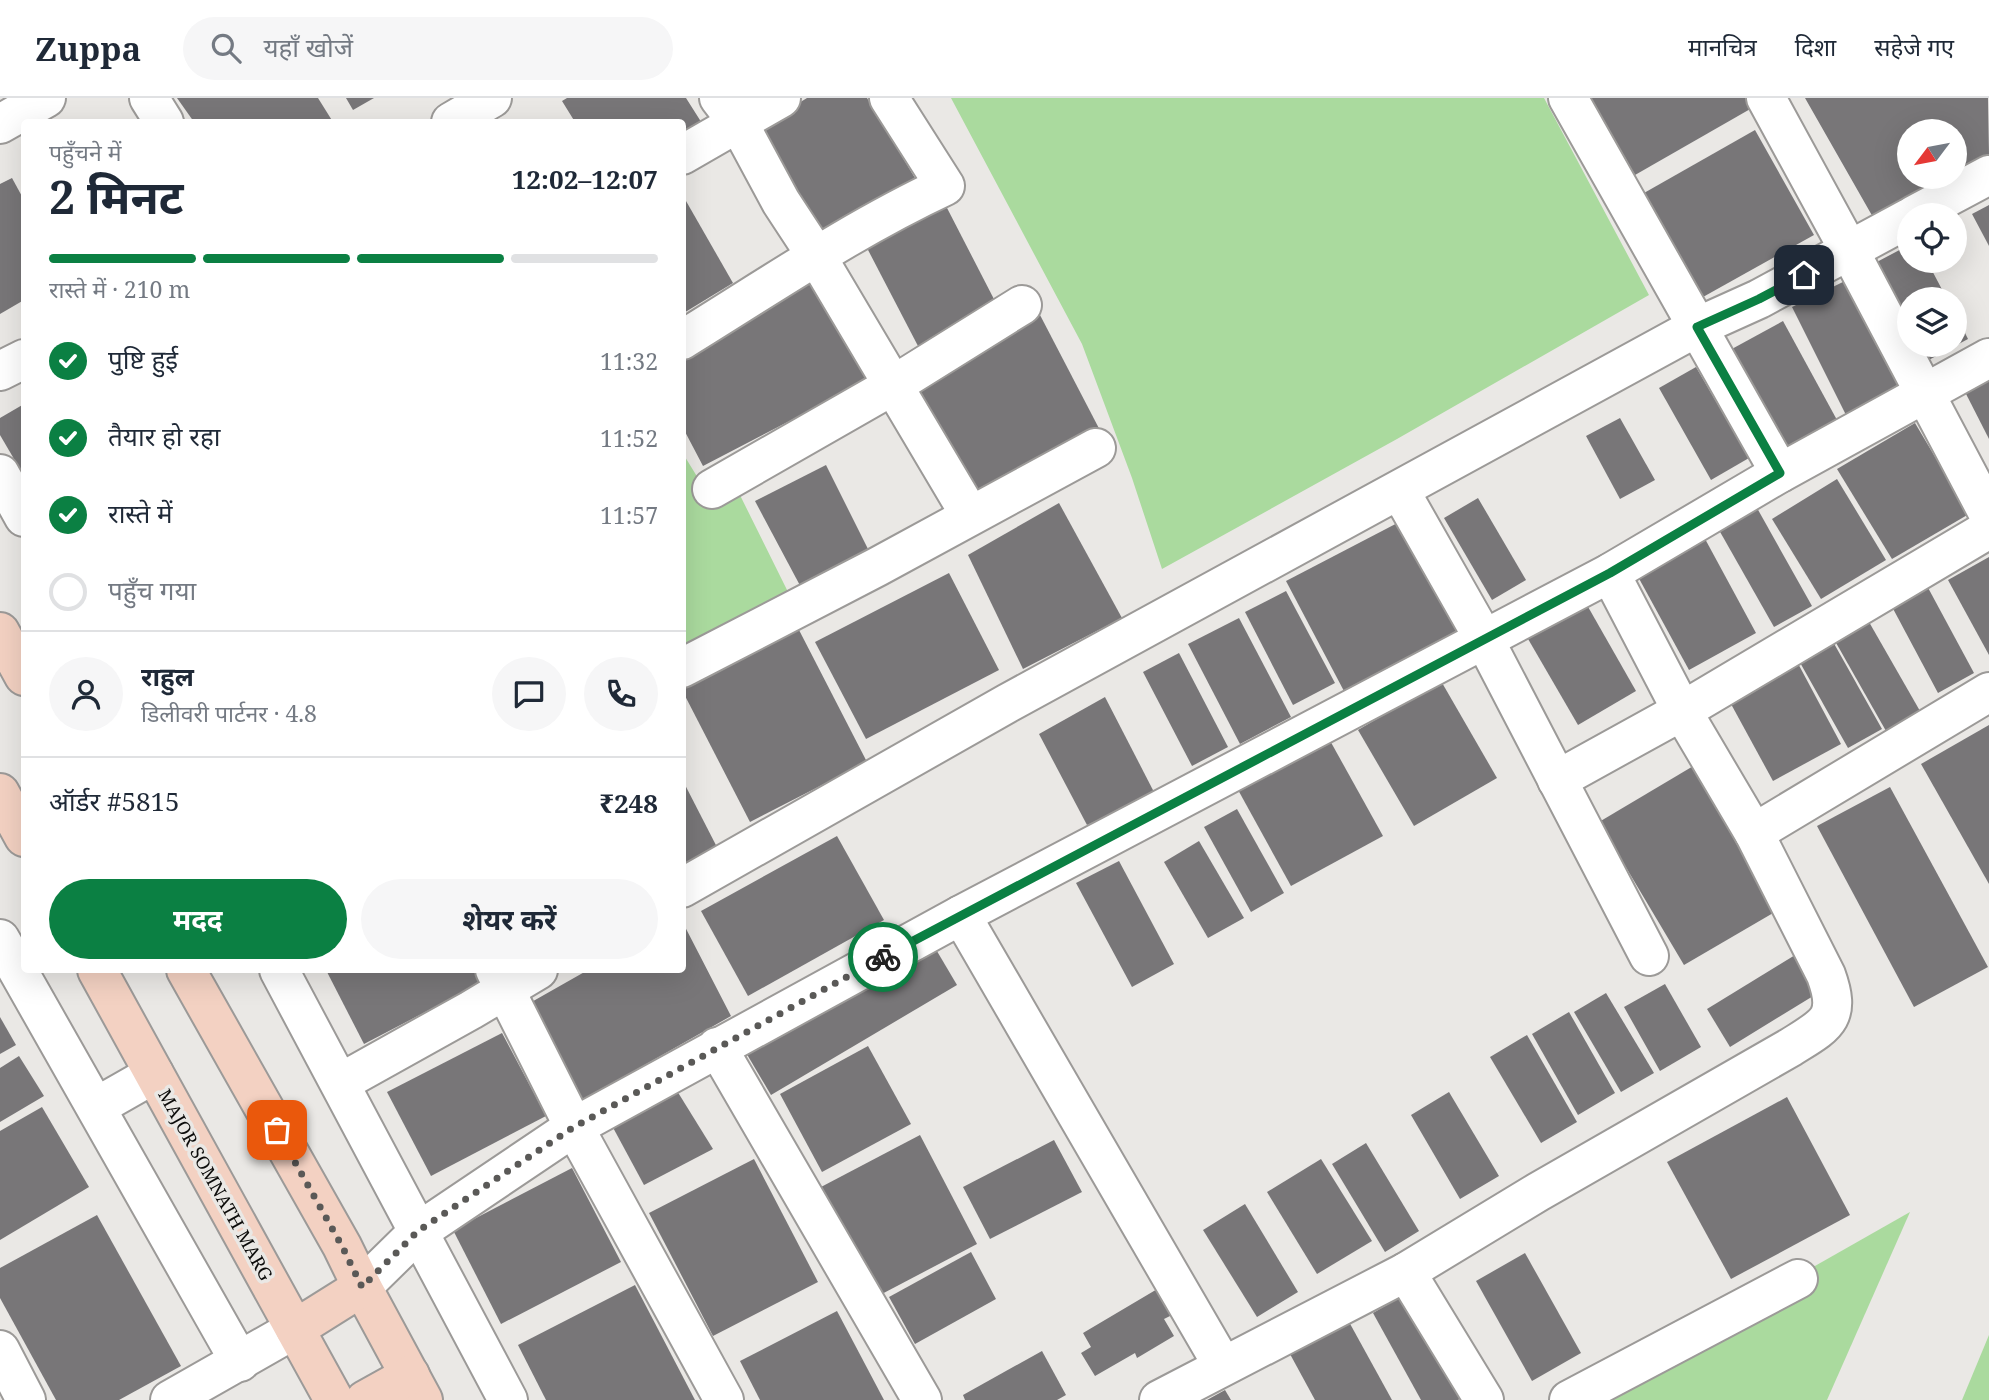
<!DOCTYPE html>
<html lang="hi">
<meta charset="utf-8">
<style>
:root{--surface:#fff;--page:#f6f6f7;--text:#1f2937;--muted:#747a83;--line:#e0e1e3;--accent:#0b8043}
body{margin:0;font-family:"Noto Serif","Noto Sans Devanagari",serif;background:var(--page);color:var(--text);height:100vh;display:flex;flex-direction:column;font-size:26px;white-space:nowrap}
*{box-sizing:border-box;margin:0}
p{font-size:23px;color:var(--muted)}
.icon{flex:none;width:38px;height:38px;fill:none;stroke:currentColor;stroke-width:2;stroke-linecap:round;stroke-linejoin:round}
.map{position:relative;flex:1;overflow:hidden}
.side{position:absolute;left:21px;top:21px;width:665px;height:854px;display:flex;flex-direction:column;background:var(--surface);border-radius:7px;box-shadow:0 7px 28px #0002}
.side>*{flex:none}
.needle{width:46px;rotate:238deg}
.fabs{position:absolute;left:1897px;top:21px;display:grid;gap:14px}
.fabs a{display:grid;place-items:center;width:70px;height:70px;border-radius:50%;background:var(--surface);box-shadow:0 7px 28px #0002;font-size:35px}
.pin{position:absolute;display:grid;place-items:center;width:60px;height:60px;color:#fff;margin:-30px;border-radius:14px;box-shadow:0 4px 10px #0006}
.courier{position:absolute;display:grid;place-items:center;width:70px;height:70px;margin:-35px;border:5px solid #0b8043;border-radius:50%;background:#fff;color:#222;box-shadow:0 2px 9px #0007}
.overview em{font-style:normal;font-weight:700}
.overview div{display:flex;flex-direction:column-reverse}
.overview{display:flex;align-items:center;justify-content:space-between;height:119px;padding:0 28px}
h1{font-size:46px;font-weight:700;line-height:52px}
.bar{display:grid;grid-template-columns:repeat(4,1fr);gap:10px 7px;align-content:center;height:84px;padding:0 28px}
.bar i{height:9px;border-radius:5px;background:var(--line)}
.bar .active{background:var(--accent)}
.bar p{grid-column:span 4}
.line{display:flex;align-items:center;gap:18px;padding:0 28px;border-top:2px solid var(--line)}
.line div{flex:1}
.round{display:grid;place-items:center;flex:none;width:74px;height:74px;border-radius:37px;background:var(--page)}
ol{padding:0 28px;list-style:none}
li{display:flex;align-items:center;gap:21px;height:77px}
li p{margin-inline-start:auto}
li .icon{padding:7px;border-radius:50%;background:var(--accent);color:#fff;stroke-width:4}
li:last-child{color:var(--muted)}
li i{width:38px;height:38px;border:4px solid var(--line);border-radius:50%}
.primary-button{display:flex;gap:14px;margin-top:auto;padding:14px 28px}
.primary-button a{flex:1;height:80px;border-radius:42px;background:var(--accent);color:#fff;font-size:28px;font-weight:700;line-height:80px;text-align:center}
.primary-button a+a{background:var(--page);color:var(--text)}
header{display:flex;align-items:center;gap:42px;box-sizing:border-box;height:98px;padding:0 35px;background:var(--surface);border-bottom:2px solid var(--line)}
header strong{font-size:33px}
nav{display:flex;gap:38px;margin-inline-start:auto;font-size:24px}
.search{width:490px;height:63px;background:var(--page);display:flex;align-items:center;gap:18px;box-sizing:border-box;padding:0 24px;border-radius:38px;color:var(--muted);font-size:26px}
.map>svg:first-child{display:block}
.green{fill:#aada9e}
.building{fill:#787678}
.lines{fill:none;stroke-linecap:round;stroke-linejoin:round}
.minor-casing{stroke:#9c9a98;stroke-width:42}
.tertiary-casing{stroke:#9c9a98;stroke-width:42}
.secondary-casing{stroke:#9c9a98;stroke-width:42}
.minor{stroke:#fff;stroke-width:38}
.tertiary{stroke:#fff;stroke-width:38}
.secondary{stroke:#f3d1c2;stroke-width:38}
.done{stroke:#5a5957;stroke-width:7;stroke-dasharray:0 12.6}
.route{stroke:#0b8043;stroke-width:9}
.labels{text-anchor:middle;stroke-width:7;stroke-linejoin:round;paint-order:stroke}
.street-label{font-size:18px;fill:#0c0c0b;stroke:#eae8e5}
</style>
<header>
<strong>Zuppa</strong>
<div class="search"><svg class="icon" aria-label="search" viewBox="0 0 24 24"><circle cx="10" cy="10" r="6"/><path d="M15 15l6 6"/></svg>यहाँ खोजें</div>
<nav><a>मानचित्र</a><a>दिशा</a><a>सहेजे गए</a></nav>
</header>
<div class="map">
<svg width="1989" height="1302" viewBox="0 0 1989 1302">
<rect width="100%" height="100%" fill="#eae8e5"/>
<g class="green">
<path d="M951 0H1544L1649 197 1397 341 1162 471 1132 380 1082 246Z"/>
<path d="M682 354 709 398 733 383 790 498 682 555Z"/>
<path d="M1910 1114 1827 1302H1579Z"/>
<path d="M1989 1237V1302H1962Z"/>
</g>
<g class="building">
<path d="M177 0H318L333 24H194Z"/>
<path d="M346 0H374L353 12Z"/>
<path d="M567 0H686L705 30 682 44V24H575L562 3Z"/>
<path d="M807 0H867L921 90 822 143 758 30Z"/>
<path d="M1591 0H1746L1752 10 1635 77Z"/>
<path d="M1805 0H1988L1989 56 1955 75V33H1909V79H1948L1874 121Z"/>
<path d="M1755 32 1814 137 1703 199 1644 95Z"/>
<path d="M12 80 24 102V202L0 216V86Z"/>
<path d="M682 96 733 185 682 216Z"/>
<path d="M1989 107V148L1972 116Z"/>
<path d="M946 108 997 207 918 248 867 150Z"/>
<path d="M1909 147V163H1927L1947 201H1909V234L1873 166Z"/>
<path d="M814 178 870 286 806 319 805 315 703 368 682 328V256Z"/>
<path d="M1851 180 1909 298 1851 327 1792 209Z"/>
<path d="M1955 215 1968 241 1925 264 1916 247H1955Z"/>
<path d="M1040 217 1104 340 973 407 909 285Z"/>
<path d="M1783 223 1837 322 1785 351 1730 252Z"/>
<path d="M1696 269 1749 360 1711 382 1659 290Z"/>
<path d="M1989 277V341L1963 290Z"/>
<path d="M24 306V378L0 337V320Z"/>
<path d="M1620 320 1655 382 1620 401 1586 338Z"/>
<path d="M1915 325 1969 416 1892 461 1837 371Z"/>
<path d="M826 367 873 461 804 495 755 403Z"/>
<path d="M1837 381 1886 462 1821 501 1772 421Z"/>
<path d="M1478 400 1526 482 1492 502 1444 420Z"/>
<path d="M1059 405 1122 520 1023 571 968 457Z"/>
<path d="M1757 410 1812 508 1774 529 1719 432Z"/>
<path d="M1407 420 1469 531 1345 595 1286 483Z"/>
<path d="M1704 439 1756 535 1689 572 1636 475Z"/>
<path d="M1989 459V557L1948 482Z"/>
<path d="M949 475 999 572 866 641 815 544Z"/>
<path d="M1926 486 1974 575 1938 595 1890 505Z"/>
<path d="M1286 493 1335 585 1293 607 1245 514Z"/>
<path d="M1583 500 1636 593 1578 627 1524 534Z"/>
<path d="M1239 520 1291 619 1240 646 1188 546Z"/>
<path d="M1869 524 1920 613 1886 633 1835 543Z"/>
<path d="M799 532 867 664 750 724 682 592Z"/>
<path d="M1832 542 1882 631 1848 650 1798 561Z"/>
<path d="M1179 555 1228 649 1192 668 1143 574Z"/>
<path d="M1794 558 1841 646 1773 683 1725 595Z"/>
<path d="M1441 583 1497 680 1414 728 1358 632Z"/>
<path d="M1105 599 1155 696 1087 727 1039 636Z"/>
<path d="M1989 627V786L1921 666Z"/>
<path d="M1328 639 1383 738 1291 788 1237 690Z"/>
<path d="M1695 667 1780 811 1684 867 1599 724Z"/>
<path d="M682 681 720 755 682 774Z"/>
<path d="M1890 689 1988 869 1914 909 1817 728Z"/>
<path d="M1237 711 1284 795 1251 814 1204 729Z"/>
<path d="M837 738 884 822 748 898 701 813Z"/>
<path d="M1199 743 1244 820 1208 840 1164 764Z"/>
<path d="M1119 763 1174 866 1132 889 1076 785Z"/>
<path d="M682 823 731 918 576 1006 521 910 588 872H682Z"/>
<path d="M931 843 957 887 771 997 745 953Z"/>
<path d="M1800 854 1823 892 1730 949 1707 911Z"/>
<path d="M326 872H474L481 885 364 946Z"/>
<path d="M1665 886 1701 949 1660 973 1624 909Z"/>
<path d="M1606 895 1654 975 1621 994 1574 914Z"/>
<path d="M1569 914 1615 995 1578 1017 1532 936Z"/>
<path d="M0 919 16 947 0 956Z"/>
<path d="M502 935 546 1018 431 1078 387 994Z"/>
<path d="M1527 937 1577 1024 1541 1045 1490 959Z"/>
<path d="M868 948 911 1026 822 1074 780 996Z"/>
<path d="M19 958 44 998 0 1024V970Z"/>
<path d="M674 988 713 1051 644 1087 610 1024Z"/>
<path d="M1449 994 1499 1078 1460 1101 1411 1017Z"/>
<path d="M1787 999 1850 1117 1731 1181 1667 1064Z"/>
<path d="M42 1009 89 1089 0 1142V1033Z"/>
<path d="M920 1037 977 1146 878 1198 821 1089Z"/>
<path d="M1054 1042 1082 1094 990 1141 963 1089Z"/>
<path d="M1366 1045 1419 1133 1385 1154 1332 1066Z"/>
<path d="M754 1061 818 1184 713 1238 649 1115Z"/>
<path d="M1321 1061 1372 1143 1317 1176 1267 1094Z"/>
<path d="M572 1070 621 1164 501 1226 453 1132Z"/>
<path d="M1245 1106 1298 1194 1257 1219 1203 1132Z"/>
<path d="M97 1117 181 1268 119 1302H56L0 1200V1170Z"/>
<path d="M971 1154 996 1201 915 1246 889 1199Z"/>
<path d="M1525 1155 1581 1255 1532 1283 1476 1183Z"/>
<path d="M635 1187 695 1302H546L518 1247Z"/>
<path d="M1159 1190 1174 1216 1164 1221 1174 1238 1137 1260 1135 1255 1095 1278 1081 1255 1091 1249 1083 1235Z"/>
<path d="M1414 1191 1472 1294 1458 1302H1421L1373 1215Z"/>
<path d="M837 1213 884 1302H760L740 1263Z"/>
<path d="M1343 1213 1392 1302H1315L1284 1245Z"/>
<path d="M1042 1253 1066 1297 1057 1302H965L963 1297Z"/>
<path d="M1225 1292 1231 1302H1207Z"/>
</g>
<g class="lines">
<defs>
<g id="minor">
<path d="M149 0 164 24"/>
<path d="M719 0 739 26 781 104 817 159 970 417"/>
<path d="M1568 0 1780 375"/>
<path d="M1766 0 1849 152 1989 417"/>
<path d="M451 24 492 0"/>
<path d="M0 26 46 0"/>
<path d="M682 57 781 0"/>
<path d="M1914 117 1989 77"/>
<path d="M682 242C768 189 853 131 945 88L889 0"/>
<path d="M0 273 24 261"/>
<path d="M0 376 24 419"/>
<path d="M712 391 892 288 1022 207"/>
<path d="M1400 393 1484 541 1649 858"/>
<path d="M682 570 877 469 1096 350"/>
<path d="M1557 682 1682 613 1989 431"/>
<path d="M1754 735 1989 594"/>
<path d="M682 790 1008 605 1697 229 1759 201 1909 120"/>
<path d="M961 817 1223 1268"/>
<path d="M0 841 240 1264"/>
<path d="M279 872 508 1302"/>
<path d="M495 872 574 1029 724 1302"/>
<path d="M717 949 922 1302"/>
<path d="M340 985 471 912 538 872"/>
<path d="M96 1009 154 976"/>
<path d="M1406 1174 1484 1302"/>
<path d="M362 1189 418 1134 574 1029 961 817 1610 475 1780 375 1989 260"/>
<path d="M0 1252 26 1302"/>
<path d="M1159 1302 1406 1174 1538 1094 1791 949C1826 927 1842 921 1826 877L1754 735 1682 613 1610 475"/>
<path d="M1569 1302 1798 1181"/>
</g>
<path id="tertiary" d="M170 1302 295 1231"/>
<g id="secondary">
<path d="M0 534 24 578"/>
<path d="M0 695 24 739"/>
<path d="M97 872 334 1302"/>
<path d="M186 872 342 1148 362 1189 423 1302"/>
<path d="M295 1231 362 1189"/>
<path d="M365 1302 410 1277"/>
</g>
</defs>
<use href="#minor" class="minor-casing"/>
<use href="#tertiary" class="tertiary-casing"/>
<use href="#secondary" class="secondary-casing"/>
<use href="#minor" class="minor"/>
<use href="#tertiary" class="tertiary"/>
<use href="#secondary" class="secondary"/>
</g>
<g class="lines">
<path class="done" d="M277 1032 342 1148 362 1189 418 1133 574 1029 883 859"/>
<path class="route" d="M883 859 1610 475 1780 375 1697 229 1759 201 1804 177"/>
</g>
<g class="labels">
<g class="street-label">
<text transform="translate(215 1087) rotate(61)" y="6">MAJOR SOMNATH MARG</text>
</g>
</g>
</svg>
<div class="fabs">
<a><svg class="needle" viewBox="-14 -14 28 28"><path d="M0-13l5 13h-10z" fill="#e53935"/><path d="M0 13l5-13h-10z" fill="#747a83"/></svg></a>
<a><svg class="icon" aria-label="locate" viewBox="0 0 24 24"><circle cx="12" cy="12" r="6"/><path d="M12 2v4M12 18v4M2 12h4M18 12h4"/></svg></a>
<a><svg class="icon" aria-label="layers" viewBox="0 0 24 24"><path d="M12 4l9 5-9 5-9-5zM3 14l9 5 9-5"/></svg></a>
</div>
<div class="pin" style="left:277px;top:1032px;background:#ea580c"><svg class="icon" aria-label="bag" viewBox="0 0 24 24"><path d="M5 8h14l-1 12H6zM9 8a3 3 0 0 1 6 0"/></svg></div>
<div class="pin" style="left:1804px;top:177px;background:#1f2937"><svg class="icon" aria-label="home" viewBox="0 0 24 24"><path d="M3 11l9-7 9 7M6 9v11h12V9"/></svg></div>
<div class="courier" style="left:883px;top:859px"><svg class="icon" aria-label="bike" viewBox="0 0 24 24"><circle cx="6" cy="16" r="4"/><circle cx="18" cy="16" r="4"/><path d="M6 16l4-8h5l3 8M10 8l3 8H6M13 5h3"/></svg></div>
<section class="side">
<div class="overview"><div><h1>2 मिनट</h1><p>पहुँचने में</p></div><em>12:02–12:07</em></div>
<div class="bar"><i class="active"></i><i class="active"></i><i class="active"></i><i></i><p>रास्ते में · 210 m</p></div>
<ol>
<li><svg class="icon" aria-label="check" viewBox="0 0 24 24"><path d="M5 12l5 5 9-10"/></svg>पुष्टि हुई<p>11:32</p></li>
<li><svg class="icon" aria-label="check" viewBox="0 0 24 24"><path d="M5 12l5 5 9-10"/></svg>तैयार हो रहा<p>11:52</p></li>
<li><svg class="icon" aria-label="check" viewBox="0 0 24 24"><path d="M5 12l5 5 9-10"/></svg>रास्ते में<p>11:57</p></li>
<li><i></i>पहुँच गया</li>
</ol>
<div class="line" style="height:126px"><a class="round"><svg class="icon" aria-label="person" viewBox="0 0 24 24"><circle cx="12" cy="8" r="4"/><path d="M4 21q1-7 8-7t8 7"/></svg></a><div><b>राहुल</b><p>डिलीवरी पार्टनर · 4.8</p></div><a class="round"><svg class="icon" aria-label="chat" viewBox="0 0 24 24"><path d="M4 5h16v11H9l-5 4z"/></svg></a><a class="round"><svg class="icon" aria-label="phone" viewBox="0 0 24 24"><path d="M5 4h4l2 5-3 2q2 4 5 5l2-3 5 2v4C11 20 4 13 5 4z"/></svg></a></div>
<div class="line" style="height:91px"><div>ऑर्डर #5815</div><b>₹248</b></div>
<div class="primary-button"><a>मदद</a><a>शेयर करें</a></div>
</section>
</div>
